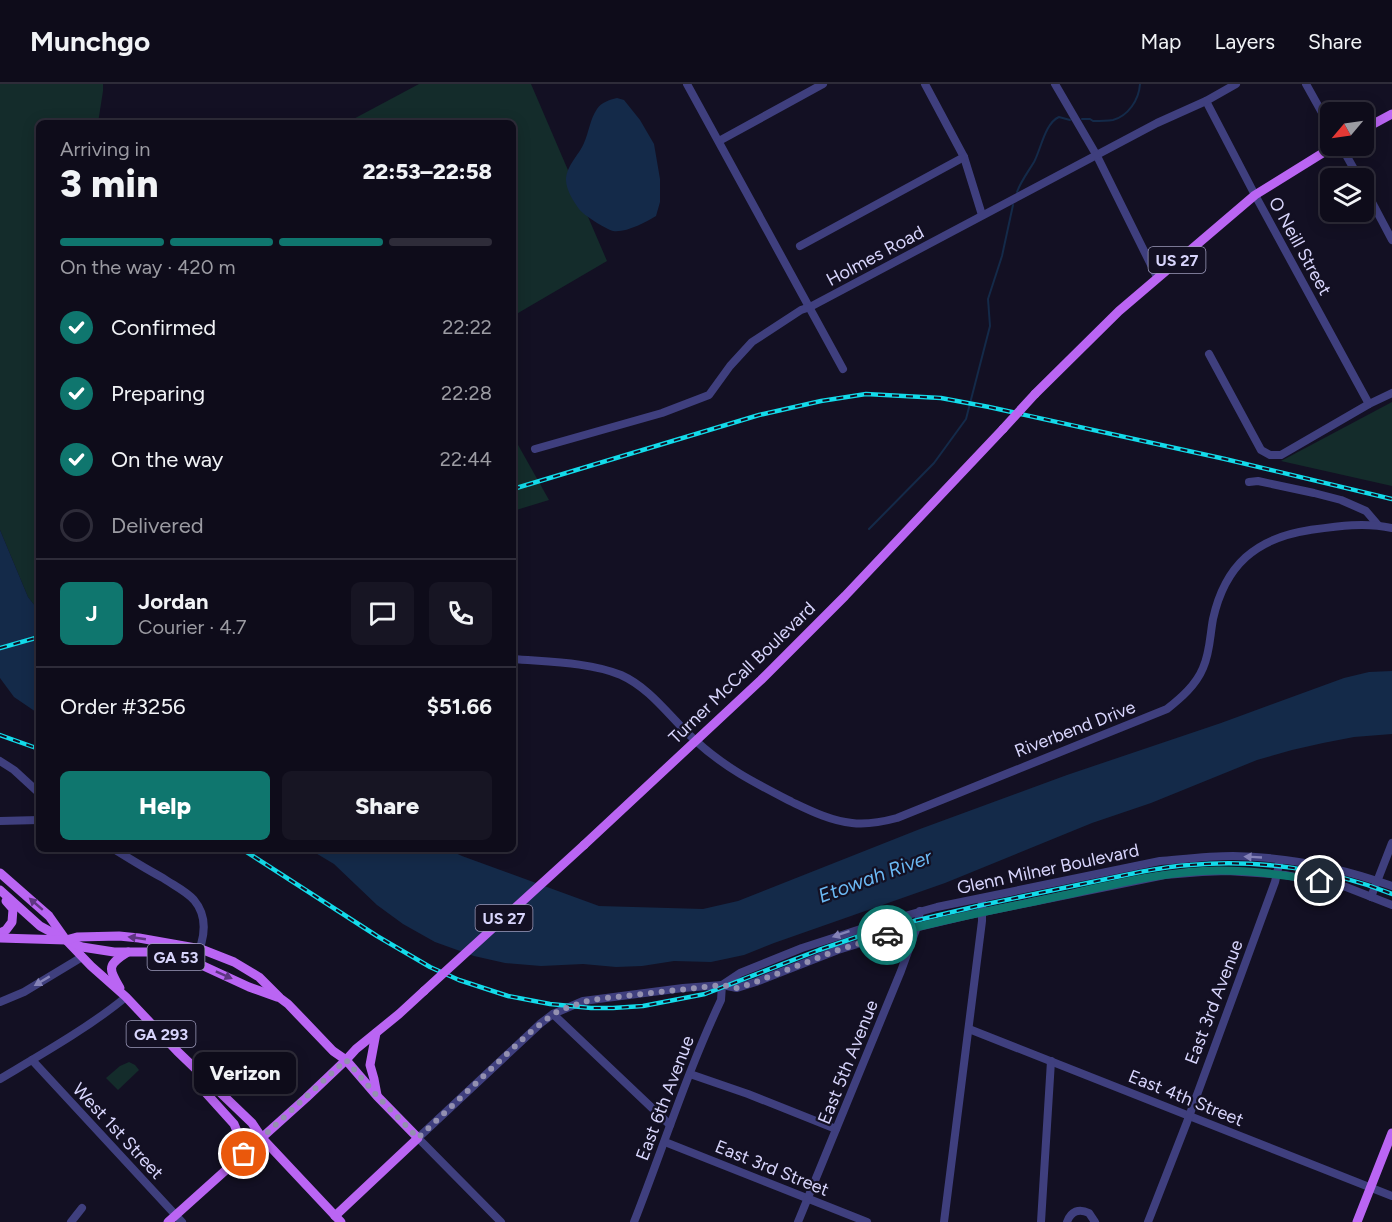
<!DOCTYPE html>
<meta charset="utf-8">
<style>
:root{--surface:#0e0c1a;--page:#171523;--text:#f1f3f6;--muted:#9b9ba2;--line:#2e2c39;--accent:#0f766e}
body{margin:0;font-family:Figtree,sans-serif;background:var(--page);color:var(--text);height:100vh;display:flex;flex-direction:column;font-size:22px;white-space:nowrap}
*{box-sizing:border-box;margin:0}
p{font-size:20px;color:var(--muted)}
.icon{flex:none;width:33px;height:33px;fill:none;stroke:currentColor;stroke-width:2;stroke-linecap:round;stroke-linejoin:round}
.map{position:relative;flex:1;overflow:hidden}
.panel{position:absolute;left:36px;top:36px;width:480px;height:732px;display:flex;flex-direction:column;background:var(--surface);border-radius:9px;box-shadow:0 3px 15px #0003,0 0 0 2px var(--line)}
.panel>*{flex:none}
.needle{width:39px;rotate:241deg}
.tools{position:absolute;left:1320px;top:18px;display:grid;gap:12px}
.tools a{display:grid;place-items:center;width:54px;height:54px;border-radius:9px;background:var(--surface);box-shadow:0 3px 15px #0003,0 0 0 2px var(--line);font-size:30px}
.pin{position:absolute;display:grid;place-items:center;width:51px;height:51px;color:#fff;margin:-26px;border:3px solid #fff;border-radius:50%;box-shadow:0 2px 6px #0007}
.courier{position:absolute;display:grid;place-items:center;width:60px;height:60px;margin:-30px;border:4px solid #0f766e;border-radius:50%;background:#fff;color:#222;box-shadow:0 2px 8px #0007}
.bubble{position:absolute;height:42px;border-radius:9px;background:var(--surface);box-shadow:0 3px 15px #0003,0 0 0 2px var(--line);font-size:20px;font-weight:800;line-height:42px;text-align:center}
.overview em{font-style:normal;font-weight:800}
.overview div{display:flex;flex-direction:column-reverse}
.overview{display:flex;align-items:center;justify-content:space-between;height:102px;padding:0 24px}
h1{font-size:39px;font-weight:800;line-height:45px}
.bar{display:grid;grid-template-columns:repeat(4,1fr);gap:9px 6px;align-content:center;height:72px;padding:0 24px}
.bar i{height:8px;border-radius:4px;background:var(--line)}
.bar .current{background:var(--accent)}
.bar p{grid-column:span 4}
.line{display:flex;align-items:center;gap:15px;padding:0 24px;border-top:2px solid var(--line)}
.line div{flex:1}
.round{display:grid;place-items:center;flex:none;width:63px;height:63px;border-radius:9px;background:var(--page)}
ol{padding:0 24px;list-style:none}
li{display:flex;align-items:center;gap:18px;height:66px}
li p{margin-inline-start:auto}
li .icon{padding:6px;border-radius:50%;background:var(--accent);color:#fff;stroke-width:4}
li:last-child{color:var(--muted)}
li i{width:33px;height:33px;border:3px solid var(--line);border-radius:50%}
.primary-button{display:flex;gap:12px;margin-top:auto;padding:12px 24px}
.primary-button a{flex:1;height:69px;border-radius:9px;background:var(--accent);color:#fff;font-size:24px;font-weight:800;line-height:69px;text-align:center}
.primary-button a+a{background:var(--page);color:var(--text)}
header{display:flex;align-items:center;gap:36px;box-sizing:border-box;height:84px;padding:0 30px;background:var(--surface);border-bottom:2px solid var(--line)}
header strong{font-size:28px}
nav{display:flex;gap:33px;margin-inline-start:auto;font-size:21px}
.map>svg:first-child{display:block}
.green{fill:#142c2b}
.water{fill:#142a49}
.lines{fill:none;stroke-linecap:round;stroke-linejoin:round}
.stream{stroke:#142a49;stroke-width:2}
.minor{stroke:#3f3f7e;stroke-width:8}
.major{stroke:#ba65f3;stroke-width:9}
.rail-casing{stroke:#13dbea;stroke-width:4.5}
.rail{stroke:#131023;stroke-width:2;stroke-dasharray:7;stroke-linecap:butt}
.major-bridge{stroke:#ba65f3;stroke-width:9}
.oneway{fill:#8482b7}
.oneway2{fill:#5e3681}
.done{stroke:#9390b0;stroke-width:6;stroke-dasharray:0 10.8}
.route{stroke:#0f766e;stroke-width:8}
.labels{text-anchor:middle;stroke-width:4.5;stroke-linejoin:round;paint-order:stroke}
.shield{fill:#131023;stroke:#9d9abb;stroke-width:1.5}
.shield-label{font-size:16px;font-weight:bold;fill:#d8d5fc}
.street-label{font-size:18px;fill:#d8d5fc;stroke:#131023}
.water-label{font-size:20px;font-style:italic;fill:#6bb8f3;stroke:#131023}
</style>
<header>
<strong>Munchgo</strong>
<nav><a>Map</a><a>Layers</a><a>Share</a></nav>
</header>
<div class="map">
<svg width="1392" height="1138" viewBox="0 0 1392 1138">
<rect width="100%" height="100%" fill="#131023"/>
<g class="green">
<path d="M0 0H103V7L98 39H39V527L28 513 0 446Z"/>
<path d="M419 0H531L607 177 513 232V39H346Z"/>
<path d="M1392 318V402L1281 377Z"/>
<path d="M513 352 549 416 513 427Z"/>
<path d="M129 978 135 981 139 986 118 1006 106 994 120 982Z"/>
</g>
<g class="water">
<path d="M617 14 624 16 640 36 654 60 660 95V118L656 132C646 138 626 149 613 147 606 145 583 131 579 125 573 117 566 105 566 96 566 82 579 71 584 59 589 48 590 35 597 25 602 18 609 16 617 14Z"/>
<path d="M0 446 28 513 39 527V630L14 613 0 594Z"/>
<path d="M1392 587V650L1354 653 1323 659 1292 666 1257 676 1151 719 1092 739 945 799 774 859 744 871 711 878 674 877 642 882 616 883 583 880 541 882 505 879 474 872 435 858 403 840 377 821 334 780 309 765H447L462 772 599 822 703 825 738 817 920 745 1067 691 1221 639 1344 594 1369 588Z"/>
</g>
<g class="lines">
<g class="stream">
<path d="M1082 35H1090L1093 37C1100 37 1106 37 1113 36 1128 32 1139 16 1140 0"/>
<path d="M1017 108C1021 97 1028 88 1034 78 1041 65 1045 39 1059 33L1070 36"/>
<path d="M869 445 934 379 966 335 990 242 988 215 1002 172 1013 121"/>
</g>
<g class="minor">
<path d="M687 0 843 285"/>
<path d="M925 0 964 73 982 131"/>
<path d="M1055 0 1097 72 1157 193"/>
<path d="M1306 0 1330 43"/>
<path d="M1206 17 1255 111 1369 320"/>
<path d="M719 57 823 0"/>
<path d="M1341 62 1359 94"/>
<path d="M1364 103 1392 156"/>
<path d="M800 162 964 73"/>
<path d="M1209 270 1261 366 1270 371H1281L1369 320 1392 309"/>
<path d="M535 365 662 329 709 311 730 282 752 258 801 226 810 223 1157 39 1206 17 1236 0"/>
<path d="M1249 398 1258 397 1314 409 1341 416 1366 427 1378 441"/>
<path d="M513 575C548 578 589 578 621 591 652 605 671 635 696 657 725 684 757 700 792 718 811 727 831 737 852 739 868 741 882 738 897 734L1167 625C1181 614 1196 601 1203 584 1210 569 1210 551 1213 535 1225 481 1256 454 1310 446 1338 442 1365 438 1392 444"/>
<path d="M0 677 14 686 39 709"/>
<path d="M0 737 39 736"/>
<path d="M114 765C130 775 146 785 163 794 173 801 186 807 194 816 210 835 204 858 194 878"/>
<path d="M1371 813 1392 759"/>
<path d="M722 901 740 889 802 864 876 840 937 823 1160 777C1184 775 1209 772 1233 772 1287 773 1342 784 1392 802"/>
<path d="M0 918 24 908 82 873"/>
<path d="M553 930 670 1041"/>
<path d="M969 945 1392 1112"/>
<path d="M32 976 182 1138"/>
<path d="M690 990 748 1010 836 1045"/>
<path d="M0 995C42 970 88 944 126 913"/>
<path d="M665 1058 867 1138"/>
<path d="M71 1138 82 1124"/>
<path d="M501 1138 418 1054 541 939 553 930 583 917 683 904 722 901 737 904 756 898 838 866 897 848 969 831 1165 791 1202 788 1227 787 1285 791 1346 803 1392 821"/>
<path d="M634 1138C663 1064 687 988 721 916L722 901"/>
<path d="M798 1138 901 887 917 843 920 827"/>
<path d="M944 1138 982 837V814"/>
<path d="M1041 1138 1051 977"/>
<path d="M1067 1138C1071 1127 1079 1124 1089 1129L1095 1138"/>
<path d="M1148 1138 1187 1038 1275 798 1280 776"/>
</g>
<g class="major">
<path d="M1364 45 1392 30"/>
<path d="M1035 310 1119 227 1255 111 1334 62"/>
<path d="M584 761 761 596 845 512 1003 345"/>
<path d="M0 789 49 832 66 856 91 882 126 913 177 967 252 1039 262 1054 341 1138"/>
<path d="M0 806 40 842 66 856 82 863 114 868H151L174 873 197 879 249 903 277 913"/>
<path d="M0 849 6 846 12 838 13 825 6 817"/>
<path d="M0 854 66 856 77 853 119 852 139 854 201 865 234 878 259 893 280 914 288 920 333 967 346 976 377 1012 418 1054 335 1132"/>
<path d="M120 904C108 884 107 881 128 868"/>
<path d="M376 949 370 981 374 995 377 1011"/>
<path d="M198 990 206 1009 234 1040C241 1054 237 1065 230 1078"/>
<path d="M168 1138 306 1014 346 976 356 965 399 930 424 907"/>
<path d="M1357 1138 1392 1049"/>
</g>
<defs>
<g id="rail">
<path d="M513 405 759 331 821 317 866 310 941 314 989 323 1225 375 1392 415"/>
<path d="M0 564 39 553"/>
<path d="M0 651 39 665"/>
<path d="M242 765 377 852 430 883 459 896 508 912 550 920 591 924H613L643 922 705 910 819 866 880 845 982 821 1140 788C1156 785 1173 782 1190 781 1257 775 1330 785 1392 810"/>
</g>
</defs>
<use href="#rail" class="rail-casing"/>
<use href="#rail" class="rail"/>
<g class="major-bridge">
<path d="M1003 345 1035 310"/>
<path d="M424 907 584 761"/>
</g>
</g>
<defs><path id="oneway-solid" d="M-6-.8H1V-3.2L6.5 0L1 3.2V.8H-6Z" transform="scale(1.5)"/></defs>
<g class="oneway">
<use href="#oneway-solid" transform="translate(1253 773) rotate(-177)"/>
<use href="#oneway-solid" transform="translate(841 850) rotate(161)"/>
<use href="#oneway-solid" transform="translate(42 897) rotate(149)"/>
</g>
<g class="oneway2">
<use href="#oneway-solid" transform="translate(36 820) rotate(-139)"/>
<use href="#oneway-solid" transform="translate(137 854) rotate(-172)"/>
<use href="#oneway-solid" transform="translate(224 891) rotate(24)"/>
</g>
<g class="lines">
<path class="done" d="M244 1070 346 976 377 1012 418 1054 526 952 553 930 561 926 583 918 598 915 722 901 737 904 756 898 838 866 887 851"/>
<path class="route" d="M887 851C936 837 987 827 1037 817 1092 806 1147 790 1203 787 1243 785 1281 790 1320 797"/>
</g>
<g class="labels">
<g class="shield">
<rect x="1148.5" y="163" width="57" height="26" rx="4.5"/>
<rect x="475.5" y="821" width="57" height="26" rx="4.5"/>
<rect x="147.5" y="860" width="57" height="26" rx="4.5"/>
<rect x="126.5" y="937" width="69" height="26" rx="4.5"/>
</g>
<g class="shield-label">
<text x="1177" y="182">US 27</text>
<text x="504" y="840">US 27</text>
<text x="176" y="879">GA 53</text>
<text x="161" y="956">GA 293</text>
</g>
<g class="street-label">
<text transform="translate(1300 162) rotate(61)" y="6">O Neill Street</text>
<text transform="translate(875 172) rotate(-28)" y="6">Holmes Road</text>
<text transform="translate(742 589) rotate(-44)" y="6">Turner McCall Boulevard</text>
<text transform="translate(1075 645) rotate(-21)" y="6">Riverbend Drive</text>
<text transform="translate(1048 785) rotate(-12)" y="6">Glenn Milner Boulevard</text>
<text transform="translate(1214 918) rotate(-69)" y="6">East 3rd Avenue</text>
<text transform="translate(848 978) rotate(-68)" y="6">East 5th Avenue</text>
<text transform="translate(665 1014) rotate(-69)" y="6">East 6th Avenue</text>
<text transform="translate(1186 1014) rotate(22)" y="6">East 4th Street</text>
<text transform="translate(118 1047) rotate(47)" y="6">West 1st Street</text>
<text transform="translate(772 1084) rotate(22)" y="6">East 3rd Street</text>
</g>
<g class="water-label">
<text transform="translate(875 792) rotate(-20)" y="7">Etowah River</text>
</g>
</g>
</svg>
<div class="tools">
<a><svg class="needle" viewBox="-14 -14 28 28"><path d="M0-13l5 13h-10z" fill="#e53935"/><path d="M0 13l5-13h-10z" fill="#9b9ba2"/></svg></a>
<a><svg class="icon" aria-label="layers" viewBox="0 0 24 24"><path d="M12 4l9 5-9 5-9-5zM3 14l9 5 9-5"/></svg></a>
</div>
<div class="pin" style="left:244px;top:1070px;background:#ea580c"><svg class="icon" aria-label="bag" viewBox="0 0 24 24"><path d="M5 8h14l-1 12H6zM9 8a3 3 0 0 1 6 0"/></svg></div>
<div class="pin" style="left:1320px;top:797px;background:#1f2937"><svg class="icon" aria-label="home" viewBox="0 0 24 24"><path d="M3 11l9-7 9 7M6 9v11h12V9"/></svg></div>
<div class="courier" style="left:887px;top:851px"><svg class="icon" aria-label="car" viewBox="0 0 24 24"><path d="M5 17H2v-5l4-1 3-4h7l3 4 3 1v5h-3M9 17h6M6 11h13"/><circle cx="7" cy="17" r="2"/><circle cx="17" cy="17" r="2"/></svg></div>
<div class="bubble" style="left:194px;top:968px;width:102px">Verizon</div>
<section class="panel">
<div class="overview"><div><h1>3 min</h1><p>Arriving in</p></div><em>22:53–22:58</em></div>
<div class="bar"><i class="current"></i><i class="current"></i><i class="current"></i><i></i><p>On the way · 420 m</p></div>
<ol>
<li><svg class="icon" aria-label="check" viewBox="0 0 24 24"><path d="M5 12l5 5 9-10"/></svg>Confirmed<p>22:22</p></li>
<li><svg class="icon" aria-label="check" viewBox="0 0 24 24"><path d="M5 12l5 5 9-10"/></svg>Preparing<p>22:28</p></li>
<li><svg class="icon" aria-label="check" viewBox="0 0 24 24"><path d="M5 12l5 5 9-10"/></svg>On the way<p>22:44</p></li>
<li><i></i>Delivered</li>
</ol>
<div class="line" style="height:108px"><b class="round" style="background:var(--accent);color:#fff">J</b><div><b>Jordan</b><p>Courier · 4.7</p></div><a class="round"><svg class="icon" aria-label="chat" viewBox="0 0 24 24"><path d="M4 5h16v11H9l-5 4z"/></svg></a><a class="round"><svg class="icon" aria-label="phone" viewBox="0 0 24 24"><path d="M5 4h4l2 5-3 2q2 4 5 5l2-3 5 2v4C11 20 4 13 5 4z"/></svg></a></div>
<div class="line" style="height:78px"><div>Order #3256</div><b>$51.66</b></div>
<div class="primary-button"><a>Help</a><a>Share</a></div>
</section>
</div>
